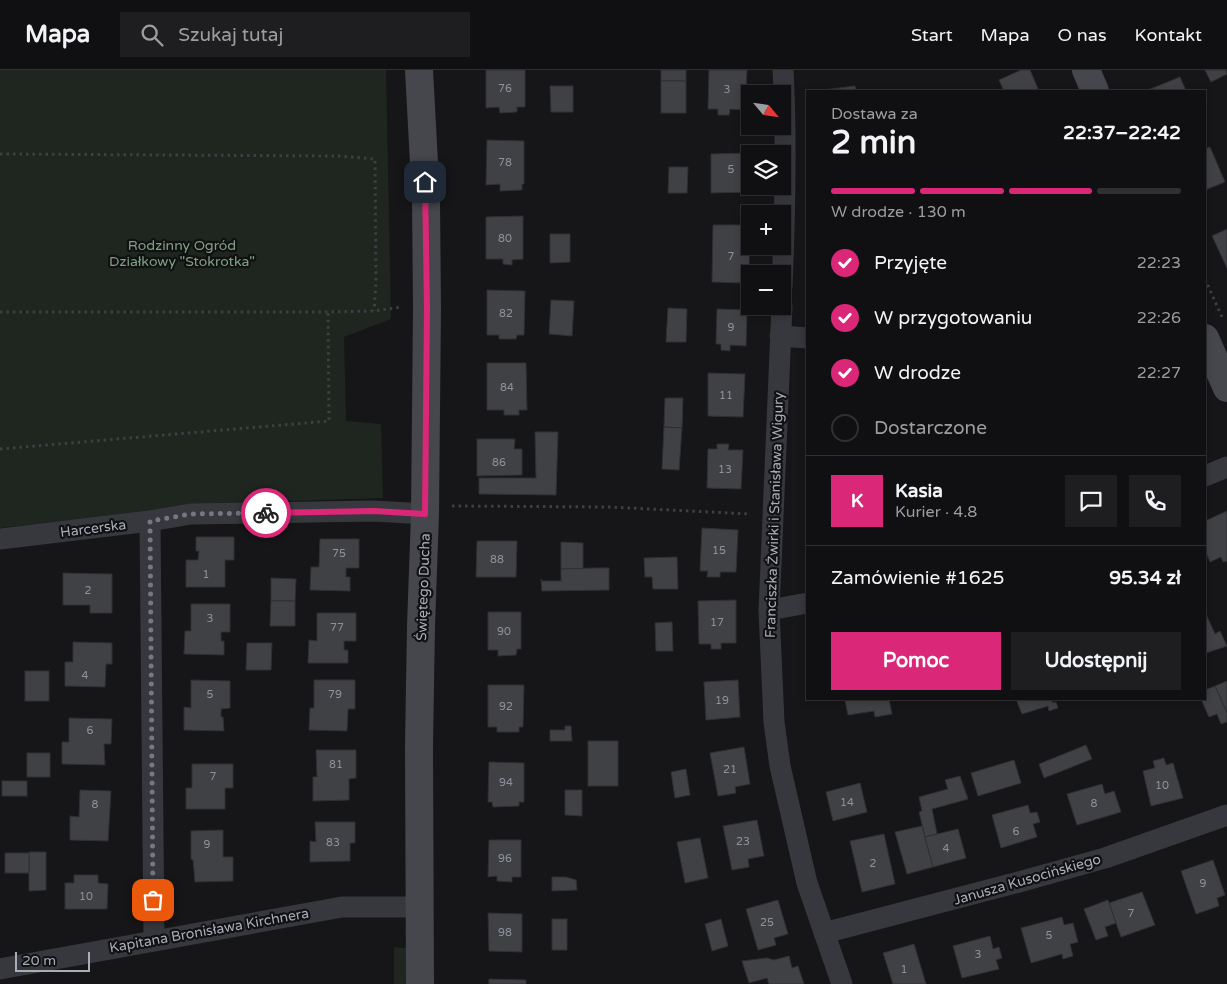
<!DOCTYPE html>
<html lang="pl">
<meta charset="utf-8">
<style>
:root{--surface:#101012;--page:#1e1e20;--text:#f1f3f6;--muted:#9c9d9f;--line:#303032;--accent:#db2777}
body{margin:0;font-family:"Varela Round",sans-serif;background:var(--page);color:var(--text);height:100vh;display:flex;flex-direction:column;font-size:19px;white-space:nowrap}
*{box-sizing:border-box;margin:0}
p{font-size:16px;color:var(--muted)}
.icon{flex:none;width:28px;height:28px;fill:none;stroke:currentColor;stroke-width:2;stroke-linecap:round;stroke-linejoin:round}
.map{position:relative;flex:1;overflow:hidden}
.panel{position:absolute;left:806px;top:20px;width:400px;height:610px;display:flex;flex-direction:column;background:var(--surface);border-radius:0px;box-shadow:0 2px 8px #0003,0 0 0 1px var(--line)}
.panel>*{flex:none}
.needle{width:32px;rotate:119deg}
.tools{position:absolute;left:741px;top:15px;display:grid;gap:10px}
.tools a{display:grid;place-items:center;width:50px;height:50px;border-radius:0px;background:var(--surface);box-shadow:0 2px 8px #0003,0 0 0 1px var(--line);font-size:25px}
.scale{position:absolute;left:15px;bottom:12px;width:75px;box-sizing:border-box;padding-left:5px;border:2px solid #a8adb8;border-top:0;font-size:14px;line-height:18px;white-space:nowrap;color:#a8adb8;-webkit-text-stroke:4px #111113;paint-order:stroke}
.pin{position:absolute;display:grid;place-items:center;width:42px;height:42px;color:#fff;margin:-21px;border-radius:10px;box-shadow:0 2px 8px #0006}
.courier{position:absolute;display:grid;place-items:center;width:50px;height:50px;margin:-25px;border:4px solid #db2777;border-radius:50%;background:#fff;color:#222;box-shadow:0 1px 6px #0007}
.summary em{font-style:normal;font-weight:700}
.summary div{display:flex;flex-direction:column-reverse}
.summary{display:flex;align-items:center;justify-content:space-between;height:85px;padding:0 25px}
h1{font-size:32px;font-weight:700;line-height:38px}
.bar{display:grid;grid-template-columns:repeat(4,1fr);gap:8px 5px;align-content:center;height:60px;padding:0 25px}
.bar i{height:6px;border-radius:4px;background:var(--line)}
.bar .selected{background:var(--accent)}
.bar p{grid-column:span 4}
.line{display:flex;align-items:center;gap:12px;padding:0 25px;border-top:1px solid var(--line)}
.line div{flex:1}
.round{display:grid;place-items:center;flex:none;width:52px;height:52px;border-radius:0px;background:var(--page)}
ol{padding:0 25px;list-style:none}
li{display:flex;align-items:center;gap:15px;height:55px}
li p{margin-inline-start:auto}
li .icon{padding:5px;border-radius:50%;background:var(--accent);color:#fff;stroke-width:4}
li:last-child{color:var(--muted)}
li i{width:28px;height:28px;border:2px solid var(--line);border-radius:50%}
.cta{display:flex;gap:10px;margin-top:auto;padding:10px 25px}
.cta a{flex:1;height:58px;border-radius:0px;background:var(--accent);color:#fff;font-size:20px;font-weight:700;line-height:58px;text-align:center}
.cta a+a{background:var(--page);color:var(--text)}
header{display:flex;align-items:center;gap:30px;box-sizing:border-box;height:70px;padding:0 25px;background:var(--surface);border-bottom:1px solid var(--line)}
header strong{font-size:24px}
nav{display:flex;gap:28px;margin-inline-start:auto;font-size:18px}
.search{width:350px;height:45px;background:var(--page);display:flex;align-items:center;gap:12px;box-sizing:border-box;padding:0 18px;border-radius:0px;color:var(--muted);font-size:19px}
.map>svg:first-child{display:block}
.green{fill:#1e261f}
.building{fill:#404145;stroke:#303034}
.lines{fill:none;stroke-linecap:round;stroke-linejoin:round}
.path{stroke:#3d3f44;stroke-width:3;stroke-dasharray:2.5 4;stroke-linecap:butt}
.street{stroke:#37383d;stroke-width:21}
.secondary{stroke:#45474d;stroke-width:28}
.done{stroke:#757880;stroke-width:5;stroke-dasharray:0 9}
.route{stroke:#db2777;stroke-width:6}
.labels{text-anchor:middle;stroke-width:4.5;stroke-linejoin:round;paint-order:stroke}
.number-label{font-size:11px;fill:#8e929b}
.park-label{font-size:14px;fill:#80a281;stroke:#111113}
.street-label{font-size:14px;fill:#a8adb8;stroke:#111113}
</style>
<header>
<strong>Mapa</strong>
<div class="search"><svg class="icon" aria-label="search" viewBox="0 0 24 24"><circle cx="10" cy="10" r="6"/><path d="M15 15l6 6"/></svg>Szukaj tutaj</div>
<nav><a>Start</a><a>Mapa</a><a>O nas</a><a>Kontakt</a></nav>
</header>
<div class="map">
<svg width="1227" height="914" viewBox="0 0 1227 914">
<rect width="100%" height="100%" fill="#161618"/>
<g class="green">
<path d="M0 0H386L391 249 344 267 346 351 381 354 383 428 233 433 0 458Z"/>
<path d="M394 877 406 878V914H394Z"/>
</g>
<g class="building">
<path d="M486 0H525V37H517V42L500 43 499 37 486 38Z"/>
<rect x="661" y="0" width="25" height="11"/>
<path d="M709 0H747L745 40 730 39 729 45H718V39H708Z"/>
<path d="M1021 0H1030L1039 21H1004L999 10Z"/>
<path d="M1205 0H1226L1227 4 1211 12Z"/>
<path d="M1180 7 1186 21H1149L1148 20Z"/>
<rect x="661" y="11" width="25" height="32"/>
<path d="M550 16H573V42H551Z"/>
<path d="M855 16 856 21H823V20Z"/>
<path d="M487 70 524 71V114H522V120L500 121V114L486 115Z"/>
<path d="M1210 77 1225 112 1205 120V79Z"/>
<path d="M750 83V122L711 123V84Z"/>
<path d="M669 97H688L687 123H668Z"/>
<path d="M523 146V189L512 190V195L503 194V189H486V147Z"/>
<path d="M713 155H750L749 199 745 200V213L712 212Z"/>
<path d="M1227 159V198L1212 166Z"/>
<path d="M550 164H570V192L550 193Z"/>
<path d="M487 220 525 221 524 265H517L516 269H499V265H487Z"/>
<path d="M551 230 574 231 572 266 549 264Z"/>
<path d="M668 238 687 239 686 272H666Z"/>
<path d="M717 239 747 240 746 276 730 275V281L721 280V274H716Z"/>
<path d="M487 293H526L527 340H519V345H504V340H487Z"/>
<path d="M708 303 745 304 743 347 708 346Z"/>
<path d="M665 328H683L682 358 664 357Z"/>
<path d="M664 357 682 358 679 400 662 399Z"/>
<path d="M535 362H558L556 425 479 424V408H536Z"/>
<path d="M477 369H515L514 379H522V405L477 406Z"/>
<path d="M717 374H729L728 380H743L741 419 707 418 708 379H717Z"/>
<path d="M1227 441V491L1223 492 1221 487 1210 492 1205 479V451Z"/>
<path d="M702 458 738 460 736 502H720V507H707L708 501H700Z"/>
<path d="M196 467H234V490H225V517H186V490H198L199 481H196Z"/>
<path d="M320 469H359V498H346V507H350V521L310 520 311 497H319Z"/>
<path d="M477 471H517L516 507H476Z"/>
<path d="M561 472 583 473V499H561Z"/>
<path d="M677 487 678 519H653L652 507H645L644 488Z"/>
<path d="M595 498H609V520L542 521 541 509 542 511H561V499Z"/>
<path d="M63 503 112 504V543H90V535H63Z"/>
<path d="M271 508 296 509 295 531H271Z"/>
<path d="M736 530V573H721V579H711V574H699L698 531Z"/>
<path d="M271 531H295V556H270Z"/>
<path d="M191 534H230V562H221V571H224V585L184 584 185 561H191Z"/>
<path d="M488 542H521V579H517L516 585 498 586V580H488Z"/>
<path d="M1205 542 1215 564 1220 561 1227 576 1206 583Z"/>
<path d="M317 543H356V571H344V580H348V593H308L309 570 317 571Z"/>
<path d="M672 552 673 581H656L655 553Z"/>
<path d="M73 572 112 573V594H106L105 617 65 616V592H73Z"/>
<path d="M247 573H272L271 600H246Z"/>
<rect x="25" y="601" width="24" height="30"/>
<path d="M191 610 230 611V638L221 639V647H223L224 661 184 660V637L191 638Z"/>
<path d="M314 610H355V639H348L347 661 309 660 310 638H314Z"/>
<path d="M738 610 740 647 706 650 704 612Z"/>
<path d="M1227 611V643L1215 616Z"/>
<path d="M488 615H524L523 657H519V662H497V657H488Z"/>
<path d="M1215 616 1227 643V652L1221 654 1217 644 1209 647 1201 629H1205V620Z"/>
<path d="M853 629H889L892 644 875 647 874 641 848 645 845 630Z"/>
<path d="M1016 629H1051L1053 633 1056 632 1058 638 1049 641 1048 636 1022 644Z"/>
<path d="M69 648 112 649 111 674H104L105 695 62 694V672H69Z"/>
<path d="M565 656H571L572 671H550V660H565Z"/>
<rect x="588" y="671" width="30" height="45"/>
<path d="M1086 675 1092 689 1044 708 1039 694Z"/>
<path d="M744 677 750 714 735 717 736 723 718 726 710 683Z"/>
<path d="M316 680H356V708L349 709V730L313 731V707H317Z"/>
<rect x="27" y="683" width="23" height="24"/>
<path d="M1164 688 1166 695 1173 693 1183 728 1151 736 1143 701 1155 698 1153 691Z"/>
<path d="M1014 690 1021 713 978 726 971 703Z"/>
<path d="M489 692 524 693V732H519V736L493 737 492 732H488Z"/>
<path d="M192 694H233V718H225V739H186V718H192Z"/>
<path d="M686 699 690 725 675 728 671 702Z"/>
<path d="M960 706 968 729 932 739 937 764 925 767 919 742 922 741 919 727 948 719 945 710Z"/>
<rect x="2" y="711" width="25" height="15"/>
<path d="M860 713 867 742 833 751 826 722Z"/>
<path d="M1102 714 1105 724 1114 721 1121 742 1077 755 1067 724Z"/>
<path d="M80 720 111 721 108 771 70 770V746L79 747Z"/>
<path d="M565 720H582V746L565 745Z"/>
<path d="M1028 735 1030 743 1037 742 1040 752 1033 754 1037 767 1001 778 992 745Z"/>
<path d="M757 750 764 786 748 789 749 797 732 800 723 756Z"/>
<path d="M315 752H355V773H350V791L310 792V771L316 772Z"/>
<path d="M922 756 933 797 907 804 895 762Z"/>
<path d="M958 759 966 788 933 797 925 767Z"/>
<path d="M223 760V787H233V811L195 812 193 790 191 789V761Z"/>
<path d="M884 764 895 814 862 822 850 771Z"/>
<path d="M700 768 708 808 685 813 677 772Z"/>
<path d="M489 770H521V807H512V812L497 811V806L488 807Z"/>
<path d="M29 782H46V820L29 821Z"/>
<rect x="5" y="783" width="24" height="20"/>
<path d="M1213 790 1225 825 1217 828 1219 836 1196 844 1181 801Z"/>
<path d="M74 805H98V813L108 814 107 839H65V813H74Z"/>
<path d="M552 807H566L576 810 577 820 552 821Z"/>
<path d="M1142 822 1155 855 1121 867 1109 833Z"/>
<path d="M778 830 788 864 774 868 776 875 758 880 746 839Z"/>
<path d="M1108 830 1116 853 1105 857 1108 866 1096 870 1084 839Z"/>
<path d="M488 843 522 844V882L489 881Z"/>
<path d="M1062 847 1064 855 1073 853 1078 872 1070 874 1073 886 1063 889 1062 884 1031 893 1021 858Z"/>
<rect x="552" y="849" width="15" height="31"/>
<path d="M721 849 728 876 712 881 705 854Z"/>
<path d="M990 866 993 879 999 877 1002 888 996 890 999 899 962 908 953 876Z"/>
<path d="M914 874 926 914H893L883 883Z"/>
<path d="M789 886 792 898 798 896 804 914H769L767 908 749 913 742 891 767 888 774 890Z"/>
<path d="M489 909 526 910V914H489Z"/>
</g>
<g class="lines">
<g class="path">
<path d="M0 84 337 86 375 89 376 213 374 241"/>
<path d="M1205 209 1222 247"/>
<path d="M0 242H328L374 241 401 237"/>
<path d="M0 379 329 351 328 242"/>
<path d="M452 436 609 437 750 444"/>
</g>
<g class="street">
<path d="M782 217C785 145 787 72 783 0"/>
<path d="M782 236 769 540 774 652 780 696 807 813 842 914"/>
<path d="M780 266 808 268"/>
<path d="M1205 406 1227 397"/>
<path d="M150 451 154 870"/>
<path d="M0 469 150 451 191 444 374 441 425 444"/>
<path d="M769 540 808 533"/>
<path d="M824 863 1019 812 1105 788 1227 745"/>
<path d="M0 899 342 837H420"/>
</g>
<g class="secondary">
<path d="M419 0 426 130 427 238 425 444 421 556 419 676 420 914"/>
<path d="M1086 0 1095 21"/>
<path d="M1205 268 1227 318"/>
</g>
</g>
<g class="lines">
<path class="done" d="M153 830 150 451 191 444 266 443"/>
<path class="route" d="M266 443 374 441 425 444 427 238 425 112"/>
</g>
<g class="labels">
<g class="number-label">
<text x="505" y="22">76</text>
<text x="727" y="23">3</text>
<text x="505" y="96">78</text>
<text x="731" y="103">5</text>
<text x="505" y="172">80</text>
<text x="731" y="190">7</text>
<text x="506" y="247">82</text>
<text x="731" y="261">9</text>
<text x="507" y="321">84</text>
<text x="726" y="329">11</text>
<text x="499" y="396">86</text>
<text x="725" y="403">13</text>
<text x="719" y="484">15</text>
<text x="339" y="487">75</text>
<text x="497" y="493">88</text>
<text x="206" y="508">1</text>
<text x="88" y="524">2</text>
<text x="210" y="552">3</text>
<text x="717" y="556">17</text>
<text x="337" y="561">77</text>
<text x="504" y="565">90</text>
<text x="85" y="609">4</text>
<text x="210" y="628">5</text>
<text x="335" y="628">79</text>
<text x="722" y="634">19</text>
<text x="506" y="640">92</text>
<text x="90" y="664">6</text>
<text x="336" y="698">81</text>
<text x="730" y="703">21</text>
<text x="213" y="710">7</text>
<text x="506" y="716">94</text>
<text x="1162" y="719">10</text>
<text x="847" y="736">14</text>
<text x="1094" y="737">8</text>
<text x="95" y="738">8</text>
<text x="1016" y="765">6</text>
<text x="743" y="775">23</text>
<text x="333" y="776">83</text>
<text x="207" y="778">9</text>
<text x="946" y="782">4</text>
<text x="505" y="792">96</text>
<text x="873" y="797">2</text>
<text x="1203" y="817">9</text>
<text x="86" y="830">10</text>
<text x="1131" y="847">7</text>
<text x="767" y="856">25</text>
<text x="505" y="866">98</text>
<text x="1049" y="869">5</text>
<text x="978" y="888">3</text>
<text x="904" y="903">1</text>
</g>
<g class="park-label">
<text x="182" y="180">Rodzinny Ogród<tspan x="182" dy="16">Działkowy "Stokrotka"</tspan></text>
</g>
<g class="street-label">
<text transform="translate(774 445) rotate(-88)" y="5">Franciszka Żwirki i Stanisława Wigury</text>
<text transform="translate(93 458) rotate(-7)" y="5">Harcerska</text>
<text transform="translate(423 517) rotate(-88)" y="5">Świętego Ducha</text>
<text transform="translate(1027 809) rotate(-16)" y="5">Janusza Kusocińskiego</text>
<text transform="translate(209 860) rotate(-10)" y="5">Kapitana Bronisława Kirchnera</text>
</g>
</g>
</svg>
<div class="tools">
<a><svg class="needle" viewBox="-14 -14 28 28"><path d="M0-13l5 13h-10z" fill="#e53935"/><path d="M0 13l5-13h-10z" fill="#9c9d9f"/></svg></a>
<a><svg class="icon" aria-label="layers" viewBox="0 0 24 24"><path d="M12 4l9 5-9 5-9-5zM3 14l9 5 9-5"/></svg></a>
<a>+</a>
<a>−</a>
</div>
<div class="scale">20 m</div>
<div class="pin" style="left:153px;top:830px;background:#ea580c"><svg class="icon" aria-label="bag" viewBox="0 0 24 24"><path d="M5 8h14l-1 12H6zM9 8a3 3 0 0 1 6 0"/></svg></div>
<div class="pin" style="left:425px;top:112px;background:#1f2937"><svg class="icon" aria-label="home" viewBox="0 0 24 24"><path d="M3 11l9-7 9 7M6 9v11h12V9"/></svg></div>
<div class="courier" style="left:266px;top:443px"><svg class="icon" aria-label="bike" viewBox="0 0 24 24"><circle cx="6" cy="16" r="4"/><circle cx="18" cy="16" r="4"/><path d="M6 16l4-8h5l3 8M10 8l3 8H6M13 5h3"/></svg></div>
<section class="panel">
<div class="summary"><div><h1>2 min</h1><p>Dostawa za</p></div><em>22:37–22:42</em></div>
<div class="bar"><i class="selected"></i><i class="selected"></i><i class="selected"></i><i></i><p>W drodze · 130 m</p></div>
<ol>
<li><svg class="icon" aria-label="check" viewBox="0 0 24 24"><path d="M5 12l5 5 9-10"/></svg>Przyjęte<p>22:23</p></li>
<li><svg class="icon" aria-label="check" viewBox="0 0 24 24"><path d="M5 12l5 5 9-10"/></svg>W przygotowaniu<p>22:26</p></li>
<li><svg class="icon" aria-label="check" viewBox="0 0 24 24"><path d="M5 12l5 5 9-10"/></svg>W drodze<p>22:27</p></li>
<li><i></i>Dostarczone</li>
</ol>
<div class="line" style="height:90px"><b class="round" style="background:var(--accent);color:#fff">K</b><div><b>Kasia</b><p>Kurier · 4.8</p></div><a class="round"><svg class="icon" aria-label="chat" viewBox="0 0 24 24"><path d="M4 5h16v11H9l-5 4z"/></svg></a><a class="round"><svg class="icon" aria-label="phone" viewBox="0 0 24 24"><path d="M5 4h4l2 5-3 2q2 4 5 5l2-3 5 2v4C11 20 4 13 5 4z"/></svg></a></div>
<div class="line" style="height:65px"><div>Zamówienie #1625</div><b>95.34 zł</b></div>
<div class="cta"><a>Pomoc</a><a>Udostępnij</a></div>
</section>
</div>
